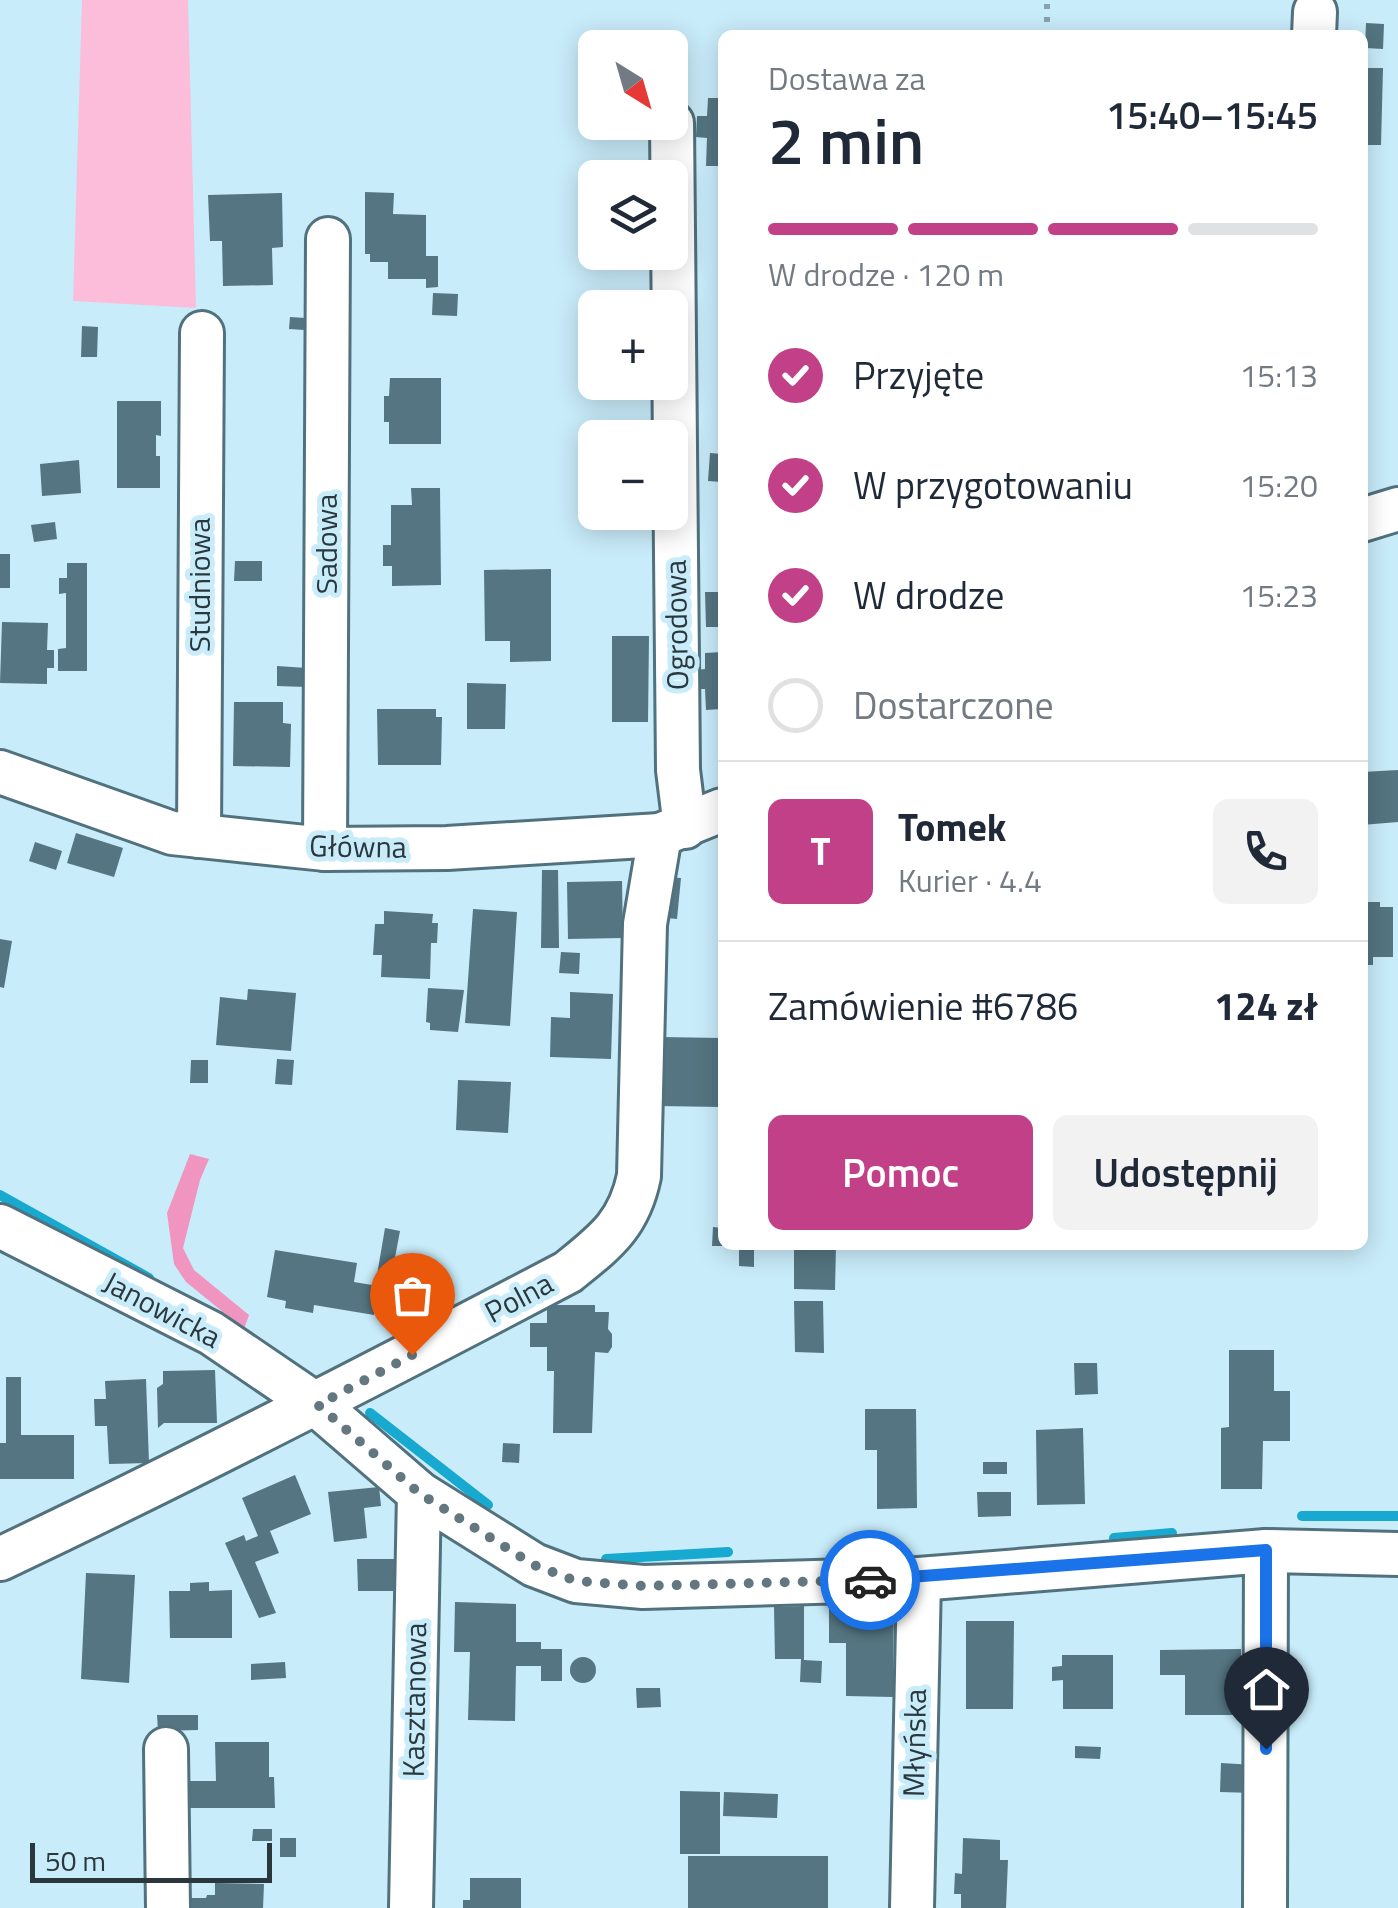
<!DOCTYPE html>
<html lang="pl">
<meta charset="utf-8">
<style>
:root{--surface:#fff;--page:#f2f2f3;--text:#1f2937;--muted:#747a83;--line:#e0e1e3;--accent:#c24088}
body{margin:0;font-family:"Titillium Web",sans-serif;background:var(--page);color:var(--text);height:100vh;display:flex;flex-direction:column;font-size:38px;white-space:nowrap}
*{box-sizing:border-box;margin:0}
p{font-size:32px;color:var(--muted)}
.icon{flex:none;width:55px;height:55px;fill:none;stroke:currentColor;stroke-width:2;stroke-linecap:round;stroke-linejoin:round}
.map{position:relative;flex:1;overflow:hidden}
.sheet{position:absolute;left:718px;top:30px;width:650px;height:1220px;display:flex;flex-direction:column;background:var(--surface);border-radius:15px;box-shadow:0 5px 25px #0003}
.sheet>*{flex:none}
.needle{width:65px;rotate:143deg}
.fabs{position:absolute;left:578px;top:30px;display:grid;gap:20px}
.fabs a{display:grid;place-items:center;width:110px;height:110px;border-radius:15px;background:var(--surface);box-shadow:0 5px 25px #0003;font-size:50px}
.scale{position:absolute;left:30px;bottom:25px;width:242px;box-sizing:border-box;padding-left:10px;border:5px solid #2a383d;border-top:0;font-size:28px;line-height:35px;white-space:nowrap;color:#2a383d;-webkit-text-stroke:8px #c9ecfa;paint-order:stroke}
.pin{position:absolute;display:grid;place-items:center;width:85px;height:85px;color:#fff;margin:-102px -42px;border-radius:50% 50% 50% 0;rotate:-45deg;box-shadow:0 0 10px #0007}
.pin .icon{rotate:45deg}
.courier{position:absolute;display:grid;place-items:center;width:100px;height:100px;margin:-50px;border:8px solid #1a73e8;border-radius:50%;background:#fff;color:#222;box-shadow:0 2px 12px #0007}
.head em{font-style:normal;font-weight:600}
.head div{display:flex;flex-direction:column-reverse}
.head{display:flex;align-items:center;justify-content:space-between;height:170px;padding:0 50px}
h1{font-size:65px;font-weight:600;line-height:75px}
.bar{display:grid;grid-template-columns:repeat(4,1fr);gap:15px 10px;align-content:center;height:120px;padding:0 50px}
.bar i{height:12px;border-radius:8px;background:var(--line)}
.bar .active{background:var(--accent)}
.bar p{grid-column:span 4}
.line{display:flex;align-items:center;gap:25px;padding:0 50px;border-top:2px solid var(--line)}
.line div{flex:1}
.round{display:grid;place-items:center;flex:none;width:105px;height:105px;border-radius:15px;background:var(--page)}
ol{padding:0 50px;list-style:none}
li{display:flex;align-items:center;gap:30px;height:110px}
li p{margin-inline-start:auto}
li .icon{padding:10px;border-radius:50%;background:var(--accent);color:#fff;stroke-width:4}
li:last-child{color:var(--muted)}
li i{width:55px;height:55px;border:5px solid var(--line);border-radius:50%}
.primary-button{display:flex;gap:20px;margin-top:auto;padding:20px 50px}
.primary-button a{flex:1;height:115px;border-radius:15px;background:var(--accent);color:#fff;font-size:40px;font-weight:600;line-height:115px;text-align:center}
.primary-button a+a{background:var(--page);color:var(--text)}
.map>svg:first-child{display:block}
.green{fill:#fcbdda}
.forest{fill:#f094c0}
.lines{fill:none;stroke-linecap:round;stroke-linejoin:round}
.stream{stroke:#18a9d0;stroke-width:10}
.building{fill:#547581}
.minor-casing{stroke:#51717d;stroke-width:48}
.path{stroke:#87a2ac;stroke-width:6;stroke-dasharray:5 8;stroke-linecap:butt}
.minor{stroke:#fff;stroke-width:42}
.done{stroke:#62777f;stroke-width:10;stroke-dasharray:0 18}
.route{stroke:#1a73e8;stroke-width:12}
.labels{text-anchor:middle;stroke-width:10;stroke-linejoin:round;paint-order:stroke}
.street-label{font-size:30px;fill:#2a383d;stroke:#c9ecfa}
</style>
<div class="map">
<svg width="1398" height="1908" viewBox="0 0 1398 1908">
<rect width="100%" height="100%" fill="#c9ecfa"/>
<path class="green" d="M82 0H188L196 308 73 301Z"/>
<path class="forest" d="M190 1154 209 1159 200 1180 183 1248 194 1270 249 1315 244 1329 186 1282 174 1264 167 1213Z"/>
<g class="lines">
<g class="stream">
<path d="M0 1195 149 1278"/>
<path d="M370 1413 488 1505"/>
<path d="M1302 1516H1398"/>
<path d="M1114 1538 1172 1533"/>
<path d="M606 1559 728 1552"/>
</g>
</g>
<g class="building">
<path d="M1366 23 1384 24 1383 49 1365 48Z"/>
<path d="M1362 68H1383L1381 145H1362Z"/>
<path d="M708 98H722V166H706L707 138 696 137 697 116H707Z"/>
<path d="M365 192 394 193 393 214 426 215V256H438V287L426 288V279H388V262H370V254H365Z"/>
<path d="M282 193 283 247 272 248 273 285 223 286 222 241H210L208 195Z"/>
<path d="M433 293 458 294 457 316 432 315Z"/>
<path d="M290 317 306 318 305 330 289 329Z"/>
<path d="M82 326 98 327 97 357H81Z"/>
<path d="M390 378H441V444H389V422H384V396H389Z"/>
<path d="M117 401H161V436L156 435V456H160V488H117Z"/>
<path d="M710 453 722 454V482L708 481Z"/>
<path d="M79 460 81 493 42 496 40 464Z"/>
<path d="M411 488H440L441 585 392 586V566H383V545H391V505H412Z"/>
<rect x="612" y="512" width="36" height="12"/>
<path d="M55 522 57 539 34 542 31 525Z"/>
<rect x="0" y="554" width="10" height="34"/>
<path d="M235 561H262V581H234Z"/>
<path d="M67 563H87V671H58V649L66 648V593L59 594V578H67Z"/>
<path d="M551 569V661L510 662V641H485L484 570Z"/>
<path d="M705 592H722V627H706Z"/>
<path d="M2 622 48 623 47 650H54V668H47V684L0 683Z"/>
<path d="M612 636H649L648 722H612Z"/>
<path d="M722 652V709L706 710 705 689H696V670L705 669V653Z"/>
<path d="M277 666 307 668 306 687 277 686Z"/>
<path d="M467 683 506 684 505 729H467Z"/>
<path d="M234 702H283V723L291 724 290 767 233 766Z"/>
<path d="M377 709H436V717H442L441 765H378Z"/>
<path d="M1398 770V822L1362 825V772Z"/>
<path d="M76 833 123 848 114 877 67 863Z"/>
<path d="M35 842 62 851 56 870 29 861Z"/>
<path d="M542 870H558L559 948H541Z"/>
<path d="M663 877 681 878 677 919 658 917Z"/>
<path d="M622 881 623 938 568 939 567 882Z"/>
<path d="M1362 902H1380V907H1393V957H1373V965H1362Z"/>
<path d="M473 909 517 912 510 1026 465 1023Z"/>
<path d="M384 911 433 914 432 923H438L437 943H431L430 979 381 977 382 955H373L375 924H384Z"/>
<path d="M0 939 12 941 4 988 0 987Z"/>
<path d="M561 952 580 953 579 974 559 973Z"/>
<path d="M428 988 464 990 458 1032 430 1030V1023L426 1022Z"/>
<path d="M248 989 296 993 291 1051 216 1045 220 997 247 1000Z"/>
<path d="M570 992 613 994 611 1059 550 1057 551 1017 570 1018Z"/>
<path d="M660 1037 722 1038V1107L659 1106Z"/>
<path d="M277 1059 294 1060 292 1085 275 1084Z"/>
<path d="M191 1060H208V1083H190Z"/>
<path d="M458 1080 511 1082 508 1133 456 1130Z"/>
<path d="M713 1227 722 1228V1246H712Z"/>
<path d="M385 1228 400 1231 390 1284 376 1281Z"/>
<path d="M739 1245H754V1267L739 1266Z"/>
<path d="M794 1245H836L835 1290 794 1289Z"/>
<path d="M275 1250 357 1263 354 1282 378 1286 374 1315 314 1305 313 1313 285 1308 286 1301 267 1297Z"/>
<path d="M794 1301H823L824 1353 795 1352Z"/>
<path d="M547 1305H595V1312H609L608 1329 612 1334V1347L608 1353 595 1352 592 1433H553L554 1371H547V1347H530V1323H547Z"/>
<path d="M1229 1350H1274V1391H1290V1441H1263L1262 1489H1221V1428L1229 1427Z"/>
<path d="M1074 1363H1097L1098 1394 1075 1395Z"/>
<path d="M215 1370 217 1423H164L158 1428 157 1388 163 1384V1371Z"/>
<path d="M6 1377H21V1435H74V1479H0V1443H6Z"/>
<path d="M146 1379 149 1463 109 1464 107 1426H95L94 1399H106L105 1381Z"/>
<path d="M865 1409H916L917 1508 877 1509V1450H865Z"/>
<path d="M1083 1428 1085 1504 1037 1505 1036 1430Z"/>
<path d="M503 1443 520 1444 519 1463 502 1462Z"/>
<rect x="983" y="1462" width="24" height="12"/>
<path d="M295 1475 311 1514 270 1531 279 1553 255 1562 276 1613 259 1618 225 1543 244 1535 246 1541 258 1536 242 1498Z"/>
<path d="M379 1487 381 1506 364 1508 367 1538 334 1542 328 1492Z"/>
<path d="M977 1492H1011V1516L978 1517Z"/>
<path d="M357 1559H397V1591H358Z"/>
<path d="M86 1573 135 1575 129 1683 81 1679Z"/>
<path d="M209 1582V1591L232 1590V1638H170L169 1591H190V1583Z"/>
<path d="M829 1593H894L893 1697 846 1696V1643H829Z"/>
<path d="M455 1602 516 1604V1642H541V1649H562V1681H541V1666H516L515 1721 468 1720 470 1652H454Z"/>
<path d="M804 1606V1660L822 1661 821 1683 800 1682 801 1659H775L774 1607Z"/>
<path d="M966 1621H1014L1013 1709H966Z"/>
<path d="M1241 1649V1715H1185V1675H1160V1650Z"/>
<path d="M1062 1655H1113V1709H1063V1680L1052 1681V1667L1062 1666Z"/>
<circle cx="583" cy="1670" r="13"/>
<path d="M285 1662 286 1678 251 1680V1664Z"/>
<path d="M636 1688H660L661 1707 637 1708Z"/>
<path d="M157 1715H198V1730L158 1731Z"/>
<path d="M215 1742H269V1777H274L275 1808H186V1781H216Z"/>
<path d="M1075 1746 1101 1747 1100 1759 1075 1758Z"/>
<path d="M1221 1763 1255 1765 1254 1793 1220 1792Z"/>
<path d="M680 1791 720 1792V1854H680Z"/>
<path d="M724 1792 778 1794 777 1818 723 1816Z"/>
<path d="M253 1829H272V1841H252Z"/>
<rect x="280" y="1838" width="16" height="19"/>
<path d="M963 1838 1000 1840V1860H1008L1006 1908H961V1894H954L955 1873 962 1874Z"/>
<rect x="688" y="1856" width="140" height="52"/>
<path d="M470 1878H521V1908H463V1900H470Z"/>
<path d="M215 1883 264 1884 263 1908H182V1898H206L207 1895H215Z"/>
</g>
<g class="lines">
<defs>
<g id="minor">
<path d="M1314 35 1315 12"/>
<path d="M672 123 678 770 685 827"/>
<path d="M1362 520 1398 509"/>
<path d="M0 772 172 833 325 849 447 848 660 835 722 810"/>
<path d="M199 836 202 333"/>
<path d="M325 849 328 239"/>
<path d="M0 1226 211 1333 317 1405 419 1493 534 1565 576 1581 643 1587 919 1579 1266 1551 1398 1554"/>
<path d="M0 1559C192 1468 380 1371 568 1272 605 1242 629 1225 639 1176L645 924 660 835"/>
<path d="M166 1749 168 1908"/>
<path d="M411 1908 419 1493"/>
<path d="M912 1908 919 1579"/>
<path d="M1265 1908 1266 1551"/>
</g>
</defs>
<use href="#minor" class="minor-casing"/>
<path class="path" d="M1047 35V0"/>
<use href="#minor" class="minor"/>
</g>
<g class="lines">
<path class="done" d="M412 1355 318 1405 419 1493 534 1565 576 1581 643 1586 870 1580"/>
<path class="route" d="M870 1580 1266 1550V1749"/>
</g>
<g class="labels">
<g class="street-label">
<text transform="translate(327 544) rotate(-90)" y="10">Sadowa</text>
<text transform="translate(200 585) rotate(-90)" y="10">Studniowa</text>
<text transform="translate(677 625) rotate(-91)" y="10">Ogrodowa</text>
<text transform="translate(358 847) rotate(1)" y="10">Główna</text>
<text transform="translate(519 1298) rotate(-28)" y="10">Polna</text>
<text transform="translate(162 1310) rotate(28)" y="10">Janowicka</text>
<text transform="translate(415 1700) rotate(-89)" y="10">Kasztanowa</text>
<text transform="translate(915 1743) rotate(-89)" y="10">Młyńska</text>
</g>
</g>
</svg>
<div class="fabs">
<a><svg class="needle" viewBox="-14 -14 28 28"><path d="M0-13l5 13h-10z" fill="#e53935"/><path d="M0 13l5-13h-10z" fill="#747a83"/></svg></a>
<a><svg class="icon" aria-label="layers" viewBox="0 0 24 24"><path d="M12 4l9 5-9 5-9-5zM3 14l9 5 9-5"/></svg></a>
<a>+</a>
<a>−</a>
</div>
<div class="scale">50 m</div>
<div class="pin" style="left:412px;top:1355px;background:#ea580c"><svg class="icon" aria-label="bag" viewBox="0 0 24 24"><path d="M5 8h14l-1 12H6zM9 8a3 3 0 0 1 6 0"/></svg></div>
<div class="pin" style="left:1266px;top:1749px;background:#1f2937"><svg class="icon" aria-label="home" viewBox="0 0 24 24"><path d="M3 11l9-7 9 7M6 9v11h12V9"/></svg></div>
<div class="courier" style="left:870px;top:1580px"><svg class="icon" aria-label="car" viewBox="0 0 24 24"><path d="M5 17H2v-5l4-1 3-4h7l3 4 3 1v5h-3M9 17h6M6 11h13"/><circle cx="7" cy="17" r="2"/><circle cx="17" cy="17" r="2"/></svg></div>
<section class="sheet">
<div class="head"><div><h1>2 min</h1><p>Dostawa za</p></div><em>15:40–15:45</em></div>
<div class="bar"><i class="active"></i><i class="active"></i><i class="active"></i><i></i><p>W drodze · 120 m</p></div>
<ol>
<li><svg class="icon" aria-label="check" viewBox="0 0 24 24"><path d="M5 12l5 5 9-10"/></svg>Przyjęte<p>15:13</p></li>
<li><svg class="icon" aria-label="check" viewBox="0 0 24 24"><path d="M5 12l5 5 9-10"/></svg>W przygotowaniu<p>15:20</p></li>
<li><svg class="icon" aria-label="check" viewBox="0 0 24 24"><path d="M5 12l5 5 9-10"/></svg>W drodze<p>15:23</p></li>
<li><i></i>Dostarczone</li>
</ol>
<div class="line" style="height:180px"><b class="round" style="background:var(--accent);color:#fff">T</b><div><b>Tomek</b><p>Kurier · 4.4</p></div><a class="round"><svg class="icon" aria-label="phone" viewBox="0 0 24 24"><path d="M5 4h4l2 5-3 2q2 4 5 5l2-3 5 2v4C11 20 4 13 5 4z"/></svg></a></div>
<div class="line" style="height:130px"><div>Zamówienie #6786</div><b>124 zł</b></div>
<div class="primary-button"><a>Pomoc</a><a>Udostępnij</a></div>
</section>
</div>
